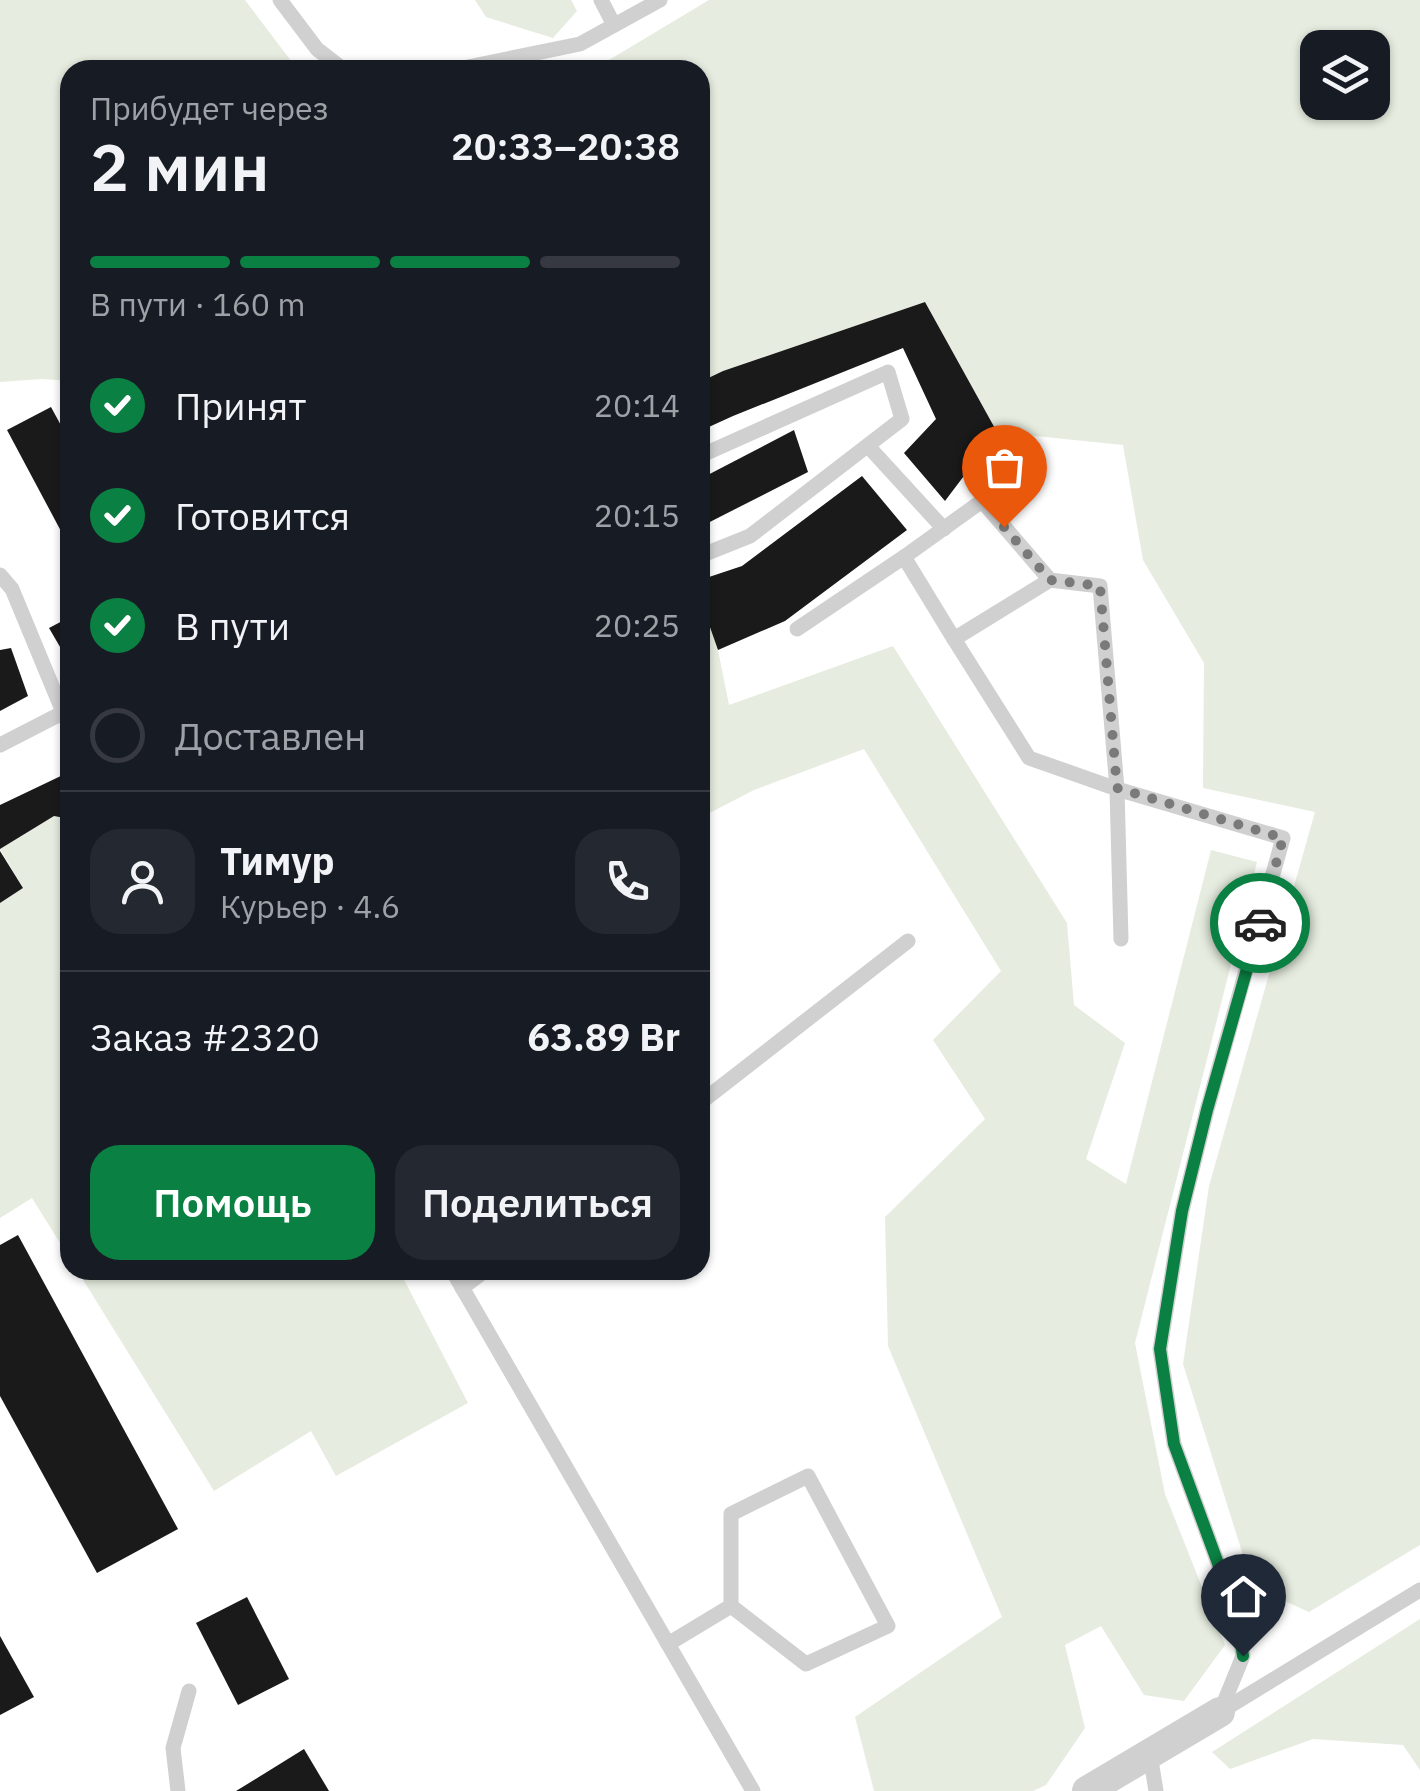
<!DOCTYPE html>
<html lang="ru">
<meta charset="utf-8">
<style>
:root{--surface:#171b24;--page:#242831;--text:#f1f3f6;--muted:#9ea1a6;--line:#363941;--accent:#0b8043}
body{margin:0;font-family:"IBM Plex Sans",sans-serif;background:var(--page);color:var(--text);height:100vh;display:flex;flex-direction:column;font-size:38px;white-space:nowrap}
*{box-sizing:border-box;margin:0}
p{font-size:32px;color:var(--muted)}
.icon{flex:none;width:55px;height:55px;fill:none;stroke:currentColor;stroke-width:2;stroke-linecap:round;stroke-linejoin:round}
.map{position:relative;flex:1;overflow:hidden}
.side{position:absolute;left:60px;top:60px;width:650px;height:1220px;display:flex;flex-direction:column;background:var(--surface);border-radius:30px;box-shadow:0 2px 8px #0004}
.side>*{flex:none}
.controls{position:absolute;left:1300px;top:30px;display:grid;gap:20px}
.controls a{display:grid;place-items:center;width:90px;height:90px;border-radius:20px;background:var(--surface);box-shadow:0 2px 8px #0004;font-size:50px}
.pin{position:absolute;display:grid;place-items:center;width:85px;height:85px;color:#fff;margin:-102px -42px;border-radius:50% 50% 50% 0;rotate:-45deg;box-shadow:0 0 10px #0007}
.pin .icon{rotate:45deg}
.courier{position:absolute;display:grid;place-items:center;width:100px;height:100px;margin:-50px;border:8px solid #0b8043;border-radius:50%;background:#fff;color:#222;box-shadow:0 2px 12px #0007}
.summary em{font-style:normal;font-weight:600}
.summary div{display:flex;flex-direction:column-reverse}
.summary{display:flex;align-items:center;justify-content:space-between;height:170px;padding:0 30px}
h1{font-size:65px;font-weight:600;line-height:75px}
.bar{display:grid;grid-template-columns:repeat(4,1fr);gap:15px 10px;align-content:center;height:120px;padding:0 30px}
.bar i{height:12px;border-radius:8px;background:var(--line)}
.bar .selected{background:var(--accent)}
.bar p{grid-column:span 4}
.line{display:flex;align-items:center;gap:25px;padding:0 30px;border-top:2px solid var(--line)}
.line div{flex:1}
.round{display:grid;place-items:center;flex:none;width:105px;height:105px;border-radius:30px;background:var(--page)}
ol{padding:0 30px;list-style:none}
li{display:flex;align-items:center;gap:30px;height:110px}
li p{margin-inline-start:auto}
li .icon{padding:10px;border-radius:50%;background:var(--accent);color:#fff;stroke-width:4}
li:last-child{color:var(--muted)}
li i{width:55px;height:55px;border:5px solid var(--line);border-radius:50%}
.action{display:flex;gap:20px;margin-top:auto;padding:20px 30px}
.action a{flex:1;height:115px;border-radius:30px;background:var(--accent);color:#fff;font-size:40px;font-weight:600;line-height:115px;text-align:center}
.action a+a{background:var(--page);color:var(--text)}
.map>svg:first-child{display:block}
.green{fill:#e6ecdf;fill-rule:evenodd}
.building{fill:#1a1a1a}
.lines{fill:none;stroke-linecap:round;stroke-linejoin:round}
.service{stroke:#d0d0d0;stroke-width:15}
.minor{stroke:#d0d0d0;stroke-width:30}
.done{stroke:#7a7a7a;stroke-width:10;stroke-dasharray:0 18}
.route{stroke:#0b8043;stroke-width:12}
</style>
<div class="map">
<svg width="1420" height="1791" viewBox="0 0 1420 1791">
<rect width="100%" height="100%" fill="#fff"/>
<g class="green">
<path d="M0 0H245L298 70H70V381L42 379 0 382Z"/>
<path d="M475 0H571L577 11 553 38 486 17Z"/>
<path d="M709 0H1420V1545L1309 1612 1253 1587 1183 1364 1209 1186 1315 812 1203 788 1204 663 1143 560 1123 445 997 432 925 302 723 371 700 382V70H586L599 66ZM1318 48H1372V102H1318Z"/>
<path d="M705 613 718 650 729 705 893 646 1067 923 1074 1005 1125 1043 1086 1159 1126 1184 1211 850 1257 862 1135 1343 1165 1494 1225 1645 1184 1701 1144 1695 1101 1626 1065 1645 1085 1728 1046 1785 1033 1791H874L855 1717 1002 1617 888 1346 885 1217 985 1119 933 1040 1001 971 864 749 754 790 700 818V615Z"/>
<path d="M54 816 70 819V1259L32 1198 0 1218V903L23 888 0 849Z"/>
<path d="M77 1270H399L468 1403 336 1476 311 1431 214 1491Z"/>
<path d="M1420 1619V1770L1403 1745 1313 1739 1230 1769 1212 1752Z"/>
</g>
<g class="building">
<path d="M925 302 997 432 945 501 904 453 936 419 903 348 733 416 700 431V382L723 371Z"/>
<path d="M51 407 70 442V548L7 430Z"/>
<path d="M794 430 808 472 700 527V479Z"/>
<path d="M862 476 907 530 785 621 718 650 705 613 700 615V580L742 566Z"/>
<path d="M70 617V664L49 628Z"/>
<path d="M11 648 28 696 0 711V650Z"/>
<path d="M65 774 70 775V819L54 816 0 849V805Z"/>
<path d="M0 851 23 888 0 903Z"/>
<path d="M18 1235 178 1529 97 1573 0 1396V1245Z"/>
<path d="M247 1597 289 1679 238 1705 196 1623Z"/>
<path d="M0 1636 34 1697 0 1715Z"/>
<path d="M304 1749 329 1791H236Z"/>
</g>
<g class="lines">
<g class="service">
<path d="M280 0 317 49 344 70"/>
<path d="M601 0 614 25"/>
<path d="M453 70 580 44 660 0"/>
<path d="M868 446 944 529"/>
<path d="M700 456 888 372 902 419 750 536 700 556"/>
<path d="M0 575 12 589 70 729"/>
<path d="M1050 580 982 501 904 557 954 639 1050 580 1100 586 1117 789 1283 838 1207 1110 1182 1211 1160 1349 1174 1444 1237 1615 1243 1656 1220 1712"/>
<path d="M797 629 904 557"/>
<path d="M954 639 1029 758 1117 789 1121 939"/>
<path d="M0 745 70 709"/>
<path d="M700 1103 908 941"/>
<path d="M452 1270 753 1791"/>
<path d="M462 1288 486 1270"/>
<path d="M668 1644 731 1606 806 1664 888 1626 808 1476 731 1514V1606"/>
<path d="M1220 1712 1420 1590"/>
<path d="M1150 1754 1156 1791"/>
<path d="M178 1791 173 1748 189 1691"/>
</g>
<path class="minor" d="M1087 1791 1220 1712"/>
</g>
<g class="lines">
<path class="done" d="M1004 527 1050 580 1100 586 1117 788 1283 838 1260 923"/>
<path class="route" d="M1243 1656 1237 1615 1174 1444 1160 1349 1182 1211 1207 1110 1260 923"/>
</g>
</svg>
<div class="controls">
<a><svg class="icon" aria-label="layers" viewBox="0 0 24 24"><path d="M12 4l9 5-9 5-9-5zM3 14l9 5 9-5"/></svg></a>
</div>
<div class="pin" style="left:1004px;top:527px;background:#ea580c"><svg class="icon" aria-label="bag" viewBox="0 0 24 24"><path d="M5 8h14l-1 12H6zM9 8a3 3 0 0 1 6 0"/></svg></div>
<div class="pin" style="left:1243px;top:1656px;background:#1f2937"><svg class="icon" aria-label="home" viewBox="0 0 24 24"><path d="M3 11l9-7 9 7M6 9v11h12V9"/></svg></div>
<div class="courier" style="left:1260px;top:923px"><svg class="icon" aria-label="car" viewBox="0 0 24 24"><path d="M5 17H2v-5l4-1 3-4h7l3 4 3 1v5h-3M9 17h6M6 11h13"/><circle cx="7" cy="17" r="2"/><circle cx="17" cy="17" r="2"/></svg></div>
<section class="side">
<div class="summary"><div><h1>2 мин</h1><p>Прибудет через</p></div><em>20:33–20:38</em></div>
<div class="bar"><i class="selected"></i><i class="selected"></i><i class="selected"></i><i></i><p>В пути · 160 m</p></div>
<ol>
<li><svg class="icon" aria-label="check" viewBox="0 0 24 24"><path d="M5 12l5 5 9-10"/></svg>Принят<p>20:14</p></li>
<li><svg class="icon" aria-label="check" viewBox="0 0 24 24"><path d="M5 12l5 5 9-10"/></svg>Готовится<p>20:15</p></li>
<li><svg class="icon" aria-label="check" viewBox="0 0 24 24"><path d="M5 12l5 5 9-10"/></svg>В пути<p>20:25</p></li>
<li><i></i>Доставлен</li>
</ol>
<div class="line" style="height:180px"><a class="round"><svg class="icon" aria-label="person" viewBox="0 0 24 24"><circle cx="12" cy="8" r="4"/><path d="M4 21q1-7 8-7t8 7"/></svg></a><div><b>Тимур</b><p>Курьер · 4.6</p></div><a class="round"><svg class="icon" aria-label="phone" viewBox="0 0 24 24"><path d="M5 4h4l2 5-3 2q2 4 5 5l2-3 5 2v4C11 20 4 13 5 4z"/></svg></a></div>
<div class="line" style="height:130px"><div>Заказ #2320</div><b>63.89 Br</b></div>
<div class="action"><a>Помощь</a><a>Поделиться</a></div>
</section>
</div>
